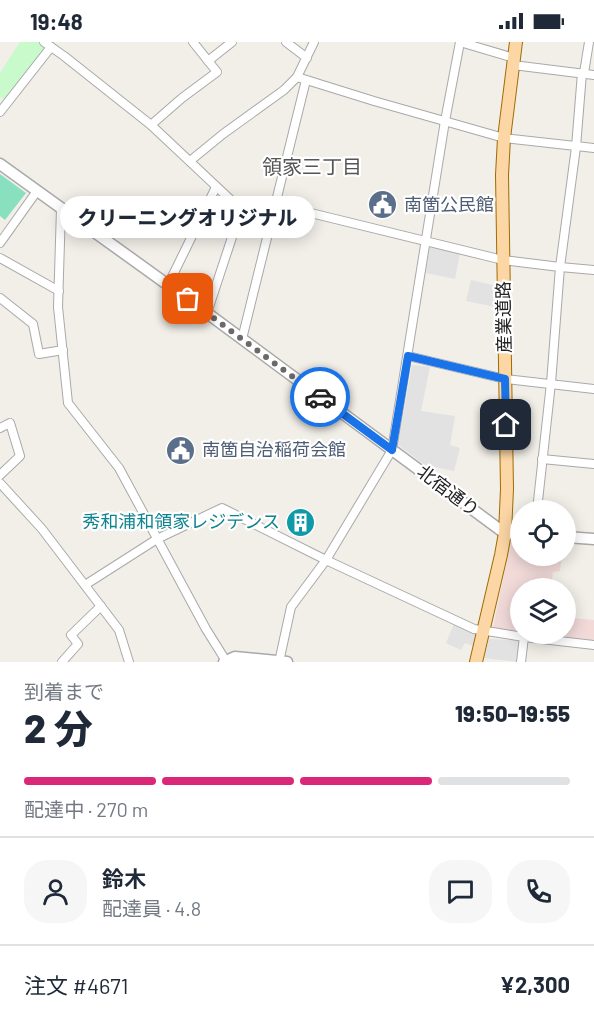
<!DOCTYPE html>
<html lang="ja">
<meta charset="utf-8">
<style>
:root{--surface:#fff;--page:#f6f6f7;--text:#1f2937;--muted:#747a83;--line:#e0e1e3;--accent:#db2777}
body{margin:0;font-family:Barlow,"Noto Sans JP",sans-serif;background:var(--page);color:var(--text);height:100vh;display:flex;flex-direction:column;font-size:22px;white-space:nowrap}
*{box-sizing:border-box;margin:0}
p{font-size:20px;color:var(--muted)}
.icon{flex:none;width:33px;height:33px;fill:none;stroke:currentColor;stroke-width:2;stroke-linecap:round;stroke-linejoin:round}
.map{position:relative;height:620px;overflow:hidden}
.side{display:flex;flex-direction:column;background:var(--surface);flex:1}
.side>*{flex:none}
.tools{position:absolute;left:510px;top:458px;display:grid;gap:12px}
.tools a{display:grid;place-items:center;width:66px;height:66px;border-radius:50%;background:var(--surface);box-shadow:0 3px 15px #0003;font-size:30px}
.pin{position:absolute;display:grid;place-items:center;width:51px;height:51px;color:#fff;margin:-26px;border-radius:12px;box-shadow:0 3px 9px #0006}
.courier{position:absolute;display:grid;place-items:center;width:60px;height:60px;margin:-30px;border:4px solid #1a73e8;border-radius:50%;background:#fff;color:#222;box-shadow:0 2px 8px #0007}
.bubble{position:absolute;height:42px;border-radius:21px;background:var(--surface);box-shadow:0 3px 15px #0003;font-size:20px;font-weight:800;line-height:42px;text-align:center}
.head em{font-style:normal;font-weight:800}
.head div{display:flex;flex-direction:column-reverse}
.head{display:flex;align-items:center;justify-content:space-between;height:102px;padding:0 24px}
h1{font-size:39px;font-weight:800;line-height:45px}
.bar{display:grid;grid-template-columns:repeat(4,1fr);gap:9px 6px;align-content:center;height:72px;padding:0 24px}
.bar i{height:8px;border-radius:4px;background:var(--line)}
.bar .selected{background:var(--accent)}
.bar p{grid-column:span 4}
.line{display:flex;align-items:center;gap:15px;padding:0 24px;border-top:2px solid var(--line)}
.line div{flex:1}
.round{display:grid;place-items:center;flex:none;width:63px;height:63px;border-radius:24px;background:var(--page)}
.status{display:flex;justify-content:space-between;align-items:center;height:42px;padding:0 30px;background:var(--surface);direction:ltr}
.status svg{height:16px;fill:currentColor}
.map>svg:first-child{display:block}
.commercial{fill:#f2dad9}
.park{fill:#c8facc}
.pitch{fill:#88e0be}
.parking{fill:#e2e2e2}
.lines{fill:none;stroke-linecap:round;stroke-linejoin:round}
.minor-casing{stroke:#a9a9a9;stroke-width:10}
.tertiary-casing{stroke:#a9a9a9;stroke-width:13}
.primary-casing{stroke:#a06b00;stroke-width:14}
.minor{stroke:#fff;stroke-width:8}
.tertiary{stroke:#fff;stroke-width:10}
.primary{stroke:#fcd6a4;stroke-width:12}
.done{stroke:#6b6a68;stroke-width:6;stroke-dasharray:0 10.8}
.route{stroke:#1a73e8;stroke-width:8}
.labels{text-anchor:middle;stroke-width:4.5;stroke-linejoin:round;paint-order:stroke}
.service-label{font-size:18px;fill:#4e5e75;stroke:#fff;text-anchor:start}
.street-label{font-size:18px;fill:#222;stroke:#fff}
.culture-label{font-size:18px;fill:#0d838f;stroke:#fff;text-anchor:end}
.neighbourhood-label{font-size:20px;fill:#555;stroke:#fff}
</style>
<div class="status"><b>19:48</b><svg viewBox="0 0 49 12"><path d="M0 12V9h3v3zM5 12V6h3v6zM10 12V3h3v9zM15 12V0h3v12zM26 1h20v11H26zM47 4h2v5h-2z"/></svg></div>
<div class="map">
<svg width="594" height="620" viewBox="0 0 594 620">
<rect width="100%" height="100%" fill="#f2efe9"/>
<path class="commercial" d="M511 500H520V513H562L560 529 553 530 551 546H520V591H566V554L573 555 572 576 594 578V598L591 600 492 589Z"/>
<path class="park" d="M20 0H38L46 6 6 58 0 55V31Z"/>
<path class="pitch" d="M0 132 26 151 5 178 0 174Z"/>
<g class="parking">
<path d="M432 205 460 211 455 237 426 231 429 206Z"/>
<path d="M471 238 496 244V265L466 259Z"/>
<path d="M412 323 430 325 421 369 455 374 450 403 460 406 454 429 425 423 398 403Z"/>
<path d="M454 582 475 592 473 604 465 601 461 608 446 601Z"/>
<path d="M489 597 520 598 518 620 484 616Z"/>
</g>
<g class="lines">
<defs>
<g id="minor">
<path d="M44 0 64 14 151 83 267 192"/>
<path d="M286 0 307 16"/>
<path d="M460 0 514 16"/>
<path d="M208 19 232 0"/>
<path d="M513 23 594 33"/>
<path d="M584 31 589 0"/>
<path d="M297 35 374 59 504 96 594 106"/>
<path d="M0 70 51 5"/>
<path d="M151 83 182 56 217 30 193 0"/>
<path d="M190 119 223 92 284 48 297 35 314 0"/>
<path d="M274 162 503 218 560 225 594 228"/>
<path d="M61 167 58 265 68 361 119 426 206 587 226 619"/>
<path d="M0 201 37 149"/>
<path d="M0 216 59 249"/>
<path d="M168 243 216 145"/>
<path d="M0 256 33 282 39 312 63 308"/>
<path d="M207 271 241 168"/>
<path d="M242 297 306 38"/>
<path d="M408 314 505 337 594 347"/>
<path d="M0 386 10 381 20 414 0 433"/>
<path d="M542 417 594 422"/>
<path d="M0 441 42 487 119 588 129 620"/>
<path d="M537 468 551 341 560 225 576 105 582 31"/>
<path d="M85 543 157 497 222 466 326 518 474 587 524 595 594 603"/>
<path d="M62 620 78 602 71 593 101 564"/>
<path d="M279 620 291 565 326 518 392 408 445 79 460 0"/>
<path d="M521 620 524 595"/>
</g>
<g id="tertiary">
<path d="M0 122 207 271 499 487 505 491 520 492"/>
<path d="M566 495 594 497"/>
<path d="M224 620 235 615 287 620"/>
</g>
<path id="primary" d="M476 620 501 513 505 491 507 447 502 133 504 96 516 0"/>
</defs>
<use href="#minor" class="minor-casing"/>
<use href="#tertiary" class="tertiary-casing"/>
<use href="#primary" class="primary-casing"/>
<use href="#minor" class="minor"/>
<use href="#tertiary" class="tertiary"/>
<use href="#primary" class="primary"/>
</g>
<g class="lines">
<path class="done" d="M188 257 320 355"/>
<path class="route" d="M320 355 392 408 408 314 505 337 506 383"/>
</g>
<defs>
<symbol id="civic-disc" viewBox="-11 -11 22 22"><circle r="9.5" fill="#5c6f8a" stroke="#fff"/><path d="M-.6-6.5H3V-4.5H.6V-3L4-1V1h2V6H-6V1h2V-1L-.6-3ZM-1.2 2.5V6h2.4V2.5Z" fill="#fff"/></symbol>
<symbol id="building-disc" viewBox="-11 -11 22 22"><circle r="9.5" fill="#0f9aa8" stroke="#fff"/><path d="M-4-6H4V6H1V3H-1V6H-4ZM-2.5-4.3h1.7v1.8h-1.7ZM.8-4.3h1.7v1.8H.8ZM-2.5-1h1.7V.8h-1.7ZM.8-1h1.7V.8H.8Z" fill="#fff"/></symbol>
</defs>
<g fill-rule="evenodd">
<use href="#civic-disc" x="366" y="146" width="33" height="33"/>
<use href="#civic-disc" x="164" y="392" width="33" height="33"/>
<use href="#building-disc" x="284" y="464" width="33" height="33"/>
</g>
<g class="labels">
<g class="service-label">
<text x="404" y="169">南箇公民館</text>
<text x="202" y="414">南箇自治稲荷会館</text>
</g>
<g class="street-label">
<text transform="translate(504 275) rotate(-91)" y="6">産業道路</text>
<text transform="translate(448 449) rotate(37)" y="6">北宿通り</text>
</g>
<g class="culture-label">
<text x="280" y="486">秀和浦和領家レジデンス</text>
</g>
<g class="neighbourhood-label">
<text x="312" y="132">領家三丁目</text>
</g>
</g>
</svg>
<div class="tools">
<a><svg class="icon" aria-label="locate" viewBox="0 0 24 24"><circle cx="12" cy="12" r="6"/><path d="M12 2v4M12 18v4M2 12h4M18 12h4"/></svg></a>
<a><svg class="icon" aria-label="layers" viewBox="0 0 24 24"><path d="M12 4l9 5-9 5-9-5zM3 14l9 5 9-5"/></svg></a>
</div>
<div class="pin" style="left:188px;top:257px;background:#ea580c"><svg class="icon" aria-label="bag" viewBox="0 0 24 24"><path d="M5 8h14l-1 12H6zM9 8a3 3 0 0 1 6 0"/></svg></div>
<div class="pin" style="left:506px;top:383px;background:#1f2937"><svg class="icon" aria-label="home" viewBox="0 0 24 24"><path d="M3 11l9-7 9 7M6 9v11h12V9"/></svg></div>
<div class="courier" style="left:320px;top:355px"><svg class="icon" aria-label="car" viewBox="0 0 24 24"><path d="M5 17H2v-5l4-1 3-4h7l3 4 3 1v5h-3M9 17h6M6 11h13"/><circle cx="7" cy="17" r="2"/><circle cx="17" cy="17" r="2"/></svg></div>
<div class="bubble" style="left:60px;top:154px;width:255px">クリーニングオリジナル</div>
</div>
<section class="side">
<div class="head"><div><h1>2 分</h1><p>到着まで</p></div><em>19:50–19:55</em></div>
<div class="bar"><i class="selected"></i><i class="selected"></i><i class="selected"></i><i></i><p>配達中 · 270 m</p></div>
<div class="line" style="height:108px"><a class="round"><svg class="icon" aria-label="person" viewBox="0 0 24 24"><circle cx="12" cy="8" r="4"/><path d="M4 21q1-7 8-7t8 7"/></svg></a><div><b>鈴木</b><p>配達員 · 4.8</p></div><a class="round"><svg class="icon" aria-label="chat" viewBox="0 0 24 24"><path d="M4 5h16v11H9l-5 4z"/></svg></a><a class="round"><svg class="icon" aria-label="phone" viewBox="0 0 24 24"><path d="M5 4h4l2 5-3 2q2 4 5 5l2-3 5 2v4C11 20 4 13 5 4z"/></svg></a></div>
<div class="line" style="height:78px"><div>注文 #4671</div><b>¥2,300</b></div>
</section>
